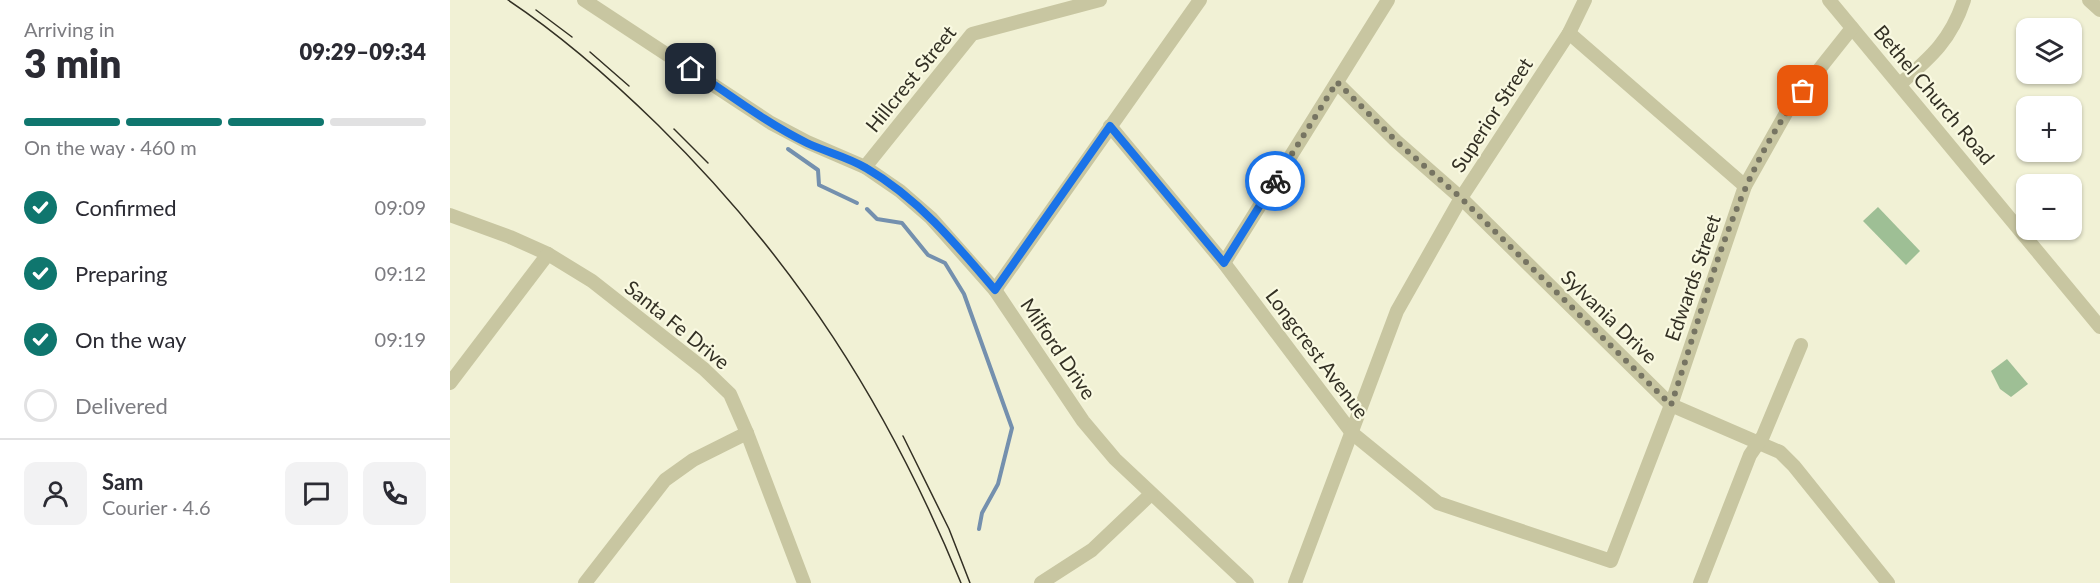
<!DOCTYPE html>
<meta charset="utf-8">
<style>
:root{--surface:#fff;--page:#f2f2f3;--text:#2b2b33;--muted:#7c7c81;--line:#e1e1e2;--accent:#0f766e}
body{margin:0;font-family:Lato,sans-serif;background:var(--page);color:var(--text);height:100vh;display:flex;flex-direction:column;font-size:22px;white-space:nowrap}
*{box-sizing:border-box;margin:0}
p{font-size:20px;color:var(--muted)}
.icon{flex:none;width:33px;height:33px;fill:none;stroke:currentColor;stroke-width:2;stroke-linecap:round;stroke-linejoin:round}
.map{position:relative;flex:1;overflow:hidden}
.panel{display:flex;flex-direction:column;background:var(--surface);width:450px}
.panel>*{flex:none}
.fabs{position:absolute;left:1566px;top:18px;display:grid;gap:12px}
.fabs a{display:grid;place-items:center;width:66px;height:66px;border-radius:12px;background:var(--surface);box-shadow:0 2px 4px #0004;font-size:30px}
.pin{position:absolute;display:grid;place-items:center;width:51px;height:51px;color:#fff;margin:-26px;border-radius:12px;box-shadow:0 3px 9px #0006}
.courier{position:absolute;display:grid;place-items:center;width:60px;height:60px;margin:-30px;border:4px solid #1a73e8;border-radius:50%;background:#fff;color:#222;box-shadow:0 2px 8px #0007}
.headline em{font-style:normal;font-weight:800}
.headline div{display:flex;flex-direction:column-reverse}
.headline{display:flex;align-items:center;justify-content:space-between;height:102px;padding:0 24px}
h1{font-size:39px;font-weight:800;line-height:45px}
.bar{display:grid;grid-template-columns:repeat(4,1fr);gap:9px 6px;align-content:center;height:72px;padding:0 24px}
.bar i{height:8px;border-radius:4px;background:var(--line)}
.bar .on{background:var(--accent)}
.bar p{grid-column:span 4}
.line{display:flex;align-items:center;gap:15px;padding:0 24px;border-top:2px solid var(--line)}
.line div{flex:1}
.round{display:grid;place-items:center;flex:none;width:63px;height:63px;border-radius:12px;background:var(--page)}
ol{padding:0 24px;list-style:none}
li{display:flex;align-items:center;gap:18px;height:66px}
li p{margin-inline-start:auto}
li .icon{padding:6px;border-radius:50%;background:var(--accent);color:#fff;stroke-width:4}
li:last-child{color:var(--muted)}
li i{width:33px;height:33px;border:3px solid var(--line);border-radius:50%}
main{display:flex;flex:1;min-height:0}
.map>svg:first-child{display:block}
.green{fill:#9ebf95}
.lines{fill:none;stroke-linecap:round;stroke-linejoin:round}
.stream{stroke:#7490ae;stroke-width:4}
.minor{stroke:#c8c6a1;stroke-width:14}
.tram{stroke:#333024;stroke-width:1.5}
.done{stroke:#767462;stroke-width:6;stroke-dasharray:0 10.8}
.route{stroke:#1a73e8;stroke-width:8}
.labels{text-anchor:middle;stroke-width:4.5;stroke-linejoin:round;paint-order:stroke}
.street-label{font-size:20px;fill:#333024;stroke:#f9f9e1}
</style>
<main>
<section class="panel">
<div class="headline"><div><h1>3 min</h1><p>Arriving in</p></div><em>09:29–09:34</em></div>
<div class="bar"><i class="on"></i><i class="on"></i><i class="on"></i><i></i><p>On the way · 460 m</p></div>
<ol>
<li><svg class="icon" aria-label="check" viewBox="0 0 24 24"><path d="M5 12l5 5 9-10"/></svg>Confirmed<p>09:09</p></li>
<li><svg class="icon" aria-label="check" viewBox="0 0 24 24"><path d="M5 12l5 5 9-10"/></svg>Preparing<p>09:12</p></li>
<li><svg class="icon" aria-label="check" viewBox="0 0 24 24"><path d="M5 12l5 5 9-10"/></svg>On the way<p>09:19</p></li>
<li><i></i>Delivered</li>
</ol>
<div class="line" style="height:108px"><a class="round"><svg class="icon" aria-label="person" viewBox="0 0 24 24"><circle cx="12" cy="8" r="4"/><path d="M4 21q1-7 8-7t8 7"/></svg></a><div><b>Sam</b><p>Courier · 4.6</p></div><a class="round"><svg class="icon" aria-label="chat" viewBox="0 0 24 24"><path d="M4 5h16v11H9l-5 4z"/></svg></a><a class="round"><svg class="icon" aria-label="phone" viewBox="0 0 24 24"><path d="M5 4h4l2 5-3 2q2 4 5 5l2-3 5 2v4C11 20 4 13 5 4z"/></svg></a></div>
</section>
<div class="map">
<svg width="1650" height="583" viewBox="0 0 1650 583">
<rect width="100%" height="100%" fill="#f1f1d5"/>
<g class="green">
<path d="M1428 207 1470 251 1456 265 1413 221Z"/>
<path d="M1557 359 1578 384 1561 397 1550 389 1541 371Z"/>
</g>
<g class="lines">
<g class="stream">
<path d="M338 149 368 170 369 185 407 203"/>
<path d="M417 209 427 219 452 223 478 255 495 263 514 294 562 428 548 484 532 513 529 529"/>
</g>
<g class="minor">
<path d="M134 0 321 123 357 142 415 167 450 191 481 218 545 290 633 421 665 459 797 583"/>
<path d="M1379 0 1650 327"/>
<path d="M1639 0 1650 10"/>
<path d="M1119 33 1295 186"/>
<path d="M887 83 946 141 1011 198 1221 405 1330 452 1344 466 1438 583"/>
<path d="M1450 84C1481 57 1501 40 1514 0"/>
<path d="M660 126 774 263 902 433 988 503 1161 561 1221 405 1295 186 1340 106 1402 28"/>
<path d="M415 167 522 34 650 0"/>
<path d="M0 215 60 237 98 254 142 281 254 369 280 394 297 433 354 583"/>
<path d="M774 263 938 0"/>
<path d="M545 290 750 0"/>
<path d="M0 383 98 254"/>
<path d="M135 583 215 480 243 460 297 433"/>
<path d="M591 583 642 550 701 494"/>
<path d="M845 583 947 311 1011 198 1119 33 1135 0"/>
<path d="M1250 583 1300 455 1313 436 1351 345"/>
</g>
<g class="tram">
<path d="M58 0C112 36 162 80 208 125 345 260 438 405 511 583"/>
<path d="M86 10 122 37"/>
<path d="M140 52 179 86"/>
<path d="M224 129 258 163"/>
<path d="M453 436 499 529 520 583"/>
</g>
</g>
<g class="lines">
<path class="done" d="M825 181 887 82 946 141 1011 198 1221 405C1256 302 1284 176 1353 91"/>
<path class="route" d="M241 69C279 94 316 123 357 143 376 152 398 157 416 168 468 198 507 245 545 290L660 126 774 263 825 181"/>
</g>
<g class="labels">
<g class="street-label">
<text transform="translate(461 79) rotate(-51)" y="7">Hillcrest Street</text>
<text transform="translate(1484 95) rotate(50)" y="7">Bethel Church Road</text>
<text transform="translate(1042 115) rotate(-57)" y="7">Superior Street</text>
<text transform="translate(1243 278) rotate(-71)" y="7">Edwards Street</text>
<text transform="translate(1159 317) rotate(44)" y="7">Sylvania Drive</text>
<text transform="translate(227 325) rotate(39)" y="7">Santa Fe Drive</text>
<text transform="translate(608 349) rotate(56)" y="7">Milford Drive</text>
<text transform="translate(867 354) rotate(53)" y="7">Longcrest Avenue</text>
</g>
</g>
</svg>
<div class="fabs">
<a><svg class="icon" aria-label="layers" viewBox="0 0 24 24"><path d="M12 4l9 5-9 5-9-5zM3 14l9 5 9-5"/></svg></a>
<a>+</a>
<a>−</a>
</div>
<div class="pin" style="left:1353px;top:91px;background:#ea580c"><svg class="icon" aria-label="bag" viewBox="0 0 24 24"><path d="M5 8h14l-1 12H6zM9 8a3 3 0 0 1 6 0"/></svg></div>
<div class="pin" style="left:241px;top:69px;background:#1f2937"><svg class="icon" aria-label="home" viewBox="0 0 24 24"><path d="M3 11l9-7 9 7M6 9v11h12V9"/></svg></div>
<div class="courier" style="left:825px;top:181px"><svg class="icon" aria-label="bike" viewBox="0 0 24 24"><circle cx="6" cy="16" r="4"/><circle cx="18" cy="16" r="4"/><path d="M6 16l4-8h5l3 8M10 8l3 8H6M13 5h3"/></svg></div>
</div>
</main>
